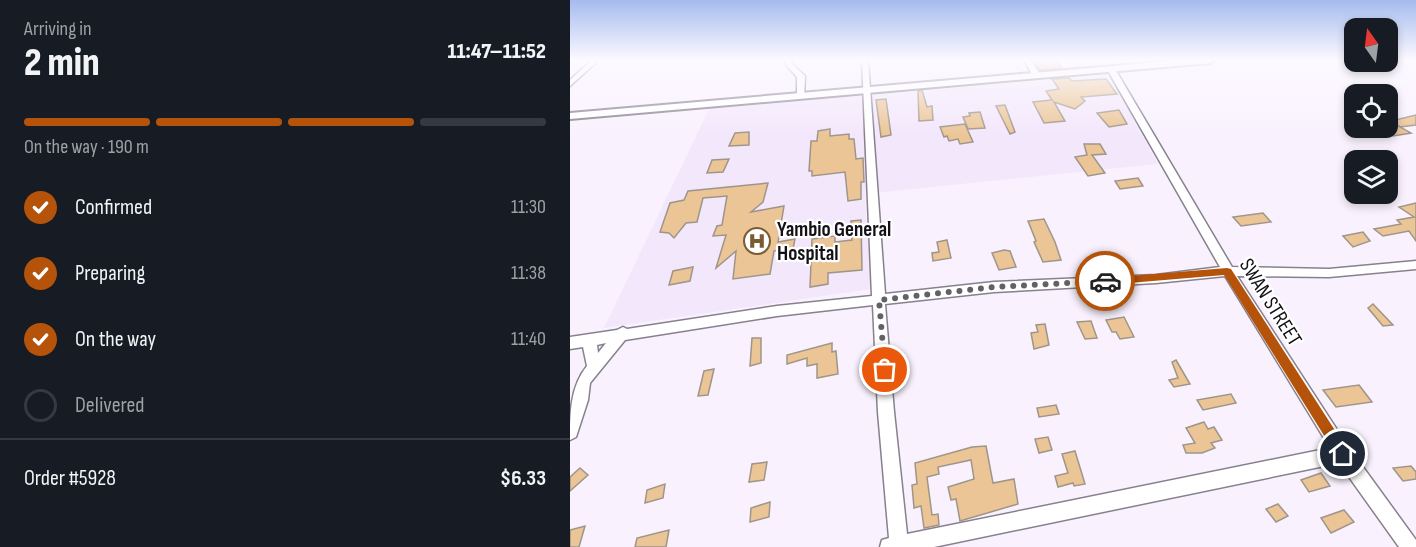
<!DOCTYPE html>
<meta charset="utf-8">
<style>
:root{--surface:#171b24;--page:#242831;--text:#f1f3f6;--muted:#9ea1a6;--line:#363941;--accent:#b45309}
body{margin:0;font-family:"Sofia Sans Condensed",sans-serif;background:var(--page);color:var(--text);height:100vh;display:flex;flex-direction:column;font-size:22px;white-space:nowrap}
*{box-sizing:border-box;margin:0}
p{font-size:20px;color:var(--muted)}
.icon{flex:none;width:33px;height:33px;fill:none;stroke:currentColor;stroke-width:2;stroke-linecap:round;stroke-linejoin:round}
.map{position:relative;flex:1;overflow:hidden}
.side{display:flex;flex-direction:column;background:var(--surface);width:570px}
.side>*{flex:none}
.needle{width:39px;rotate:346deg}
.controls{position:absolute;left:774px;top:18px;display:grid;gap:12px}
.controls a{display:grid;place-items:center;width:54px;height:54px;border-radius:12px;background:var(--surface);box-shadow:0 3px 9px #0003;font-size:30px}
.pin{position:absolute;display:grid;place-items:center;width:51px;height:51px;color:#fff;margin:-26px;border:3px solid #fff;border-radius:50%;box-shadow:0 2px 6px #0007}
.courier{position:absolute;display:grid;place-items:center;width:60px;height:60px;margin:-30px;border:4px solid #b45309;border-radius:50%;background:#fff;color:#222;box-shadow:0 2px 8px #0007}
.summary em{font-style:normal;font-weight:800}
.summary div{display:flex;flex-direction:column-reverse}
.summary{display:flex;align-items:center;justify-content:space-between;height:102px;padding:0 24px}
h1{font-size:39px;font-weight:800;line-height:45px}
.bar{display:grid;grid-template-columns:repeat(4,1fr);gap:9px 6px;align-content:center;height:72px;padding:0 24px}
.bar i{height:8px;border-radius:4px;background:var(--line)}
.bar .current{background:var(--accent)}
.bar p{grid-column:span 4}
.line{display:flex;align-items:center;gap:15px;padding:0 24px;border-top:2px solid var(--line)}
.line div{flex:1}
ol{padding:0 24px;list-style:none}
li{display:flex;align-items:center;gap:18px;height:66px}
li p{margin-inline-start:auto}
li .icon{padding:6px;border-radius:50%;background:var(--accent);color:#fff;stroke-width:4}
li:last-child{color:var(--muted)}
li i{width:33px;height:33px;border:3px solid var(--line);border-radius:50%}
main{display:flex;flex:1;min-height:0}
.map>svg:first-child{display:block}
.built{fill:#f3e7fc}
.building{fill:#ebc595;stroke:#9f958a;stroke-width:1.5}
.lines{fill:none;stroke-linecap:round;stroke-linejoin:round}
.minor-casing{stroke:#87808d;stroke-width:3}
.major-casing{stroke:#87808d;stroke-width:4}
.minor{fill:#fff;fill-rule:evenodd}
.major{fill:#fff;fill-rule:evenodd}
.route{fill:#b45309}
.done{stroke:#646067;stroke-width:6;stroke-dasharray:0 10.8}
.labels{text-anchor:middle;stroke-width:4.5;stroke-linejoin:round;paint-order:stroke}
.poi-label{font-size:21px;font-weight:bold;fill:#131115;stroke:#fff;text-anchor:start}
.street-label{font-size:21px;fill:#131115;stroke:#fff}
</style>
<main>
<section class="side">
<div class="summary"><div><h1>2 min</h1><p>Arriving in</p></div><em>11:47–11:52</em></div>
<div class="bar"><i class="current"></i><i class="current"></i><i class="current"></i><i></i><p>On the way · 190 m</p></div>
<ol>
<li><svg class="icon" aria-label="check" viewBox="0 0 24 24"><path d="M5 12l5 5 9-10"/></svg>Confirmed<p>11:30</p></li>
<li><svg class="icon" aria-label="check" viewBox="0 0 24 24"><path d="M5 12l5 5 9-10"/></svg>Preparing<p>11:38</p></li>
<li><svg class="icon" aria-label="check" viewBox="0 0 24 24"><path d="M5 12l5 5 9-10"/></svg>On the way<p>11:40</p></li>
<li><i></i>Delivered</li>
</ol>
<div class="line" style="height:78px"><div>Order #5928</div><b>$6.33</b></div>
</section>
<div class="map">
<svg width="846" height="547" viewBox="0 0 846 547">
<rect width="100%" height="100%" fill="#f9f2fe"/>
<path class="built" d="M538 74 588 164 295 194 301 289 34 328 139 109Z"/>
<g class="building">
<path d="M463 60H485L492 68 470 70Z"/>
<path d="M499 78 502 81 536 79 547 94 511 97 515 101 505 109 484 102 495 121 474 123 463 102 482 100 476 91 489 89 482 79Z"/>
<path d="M352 90 357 107 362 106 363 120 349 121 348 91Z"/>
<path d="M316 99 321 135 311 137 306 100Z"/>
<path d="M435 105 445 132 440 134 426 106Z"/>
<path d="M549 110 557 124 539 127 527 113Z"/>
<path d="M410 112 415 128 398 129 393 117 400 116 399 113Z"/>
<path d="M846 115V125L830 127 841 133 823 136 812 129 829 126 821 121Z"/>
<path d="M395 124 403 142 390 144 388 139 379 141 377 136 374 137 370 127Z"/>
<path d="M260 129V136L279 134V139H284L286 159 293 158 294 182H291V199L278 201 275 172 242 176V171H239L241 141H247L248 131Z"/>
<path d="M179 132V145L159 146 165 133Z"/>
<path d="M514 144H530L536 154 522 155 535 173 518 176 505 157 517 155Z"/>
<path d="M159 159 153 172 137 173 142 160Z"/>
<path d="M568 178 573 186 550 189 545 181Z"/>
<path d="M198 183 193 202 181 212 214 206 208 242 225 239 223 249 204 251 200 274 163 279 166 251 146 268 156 235 143 236 147 226 152 225 157 196 133 198 127 222 116 223 104 238 99 233 90 232 100 203 114 200 118 191Z"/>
<path d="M846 203V241L839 231 813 236 804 229 831 224 827 220 844 217 829 207Z"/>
<path d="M693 213 701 222 671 226 663 217Z"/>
<path d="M474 219 485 242 491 260 473 262 464 242 466 241 458 221Z"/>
<path d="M291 220 292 270 258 273V284L240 287 242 239 265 236V242L282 240 281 221Z"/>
<path d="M793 232 800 241 783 247 773 236Z"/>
<path d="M377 240 381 258 363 261 362 253 369 252 367 242Z"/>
<path d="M434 250 440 251 446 267 429 270 422 253Z"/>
<path d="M123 267 120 281 99 285 103 271Z"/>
<path d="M803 304 823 325 813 326 798 308Z"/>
<path d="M554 317 564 337 550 339 546 332H542L536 320Z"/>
<path d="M521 321 527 338 515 339 507 322Z"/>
<path d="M475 324 479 345 464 349 461 333 468 332 466 325Z"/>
<path d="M182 338H191V363L180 366Z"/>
<path d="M262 343V352L266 351 268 374 247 378V364L237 366V358L217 364V355Z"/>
<path d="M606 360 620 384 604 387 599 380 608 378 602 362Z"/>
<path d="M144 369 138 395 128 396 134 371Z"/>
<path d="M789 385 802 402 766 407 753 390Z"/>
<path d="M661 394 666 403 633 410 627 400Z"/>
<path d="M486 405 489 414 469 417 467 408Z"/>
<path d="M634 422 638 429 644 427 652 440 641 443 645 448 632 453H616L613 445 625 443 616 428Z"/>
<path d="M478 437 482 450 469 453 465 439Z"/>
<path d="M416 446 423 483 444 479 448 504 390 521 386 499 381 500 378 487 404 479 401 460 368 467 369 474 357 477 362 515 368 514 369 525 354 528 351 506 344 508 342 485 347 484 345 463 402 447Z"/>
<path d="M505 451 515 484 504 486 503 483 488 487 485 476 498 473 492 454Z"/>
<path d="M197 462 194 480 179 482 182 464Z"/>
<path d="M841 466 846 472V479L833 481 823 468Z"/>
<path d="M10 468 18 475 0 491V477Z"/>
<path d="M751 473 760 486 739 492 731 480Z"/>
<path d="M95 484 93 498 75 503 77 490Z"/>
<path d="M200 502 199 517 180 522 181 508Z"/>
<path d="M708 504 718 516 706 522 696 509Z"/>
<path d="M774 510 784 522 761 533 751 518Z"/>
<path d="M15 526 9 547H0V530Z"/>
<path d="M99 530 96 547H65L67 538Z"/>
</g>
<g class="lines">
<defs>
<g id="minor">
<path d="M22 60H29L0 86V80Z"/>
<path d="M215 60H221L222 64 235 76 234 97 227 95V77L217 66Z"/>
<path d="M292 60H298L315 294 424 282 586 275 650 267 537 69 541 67 545 69 662 267 759 269 846 261V269L759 277 667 276 777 445 846 540V547H829L769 463 364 547H310L312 540 319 538 308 412 303 305 207 316 55 340 20 383 18 400 6 437 0 440C0 414 0 387 17 366L13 347 0 349V337L47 330 53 327 57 329 207 306 302 296ZM655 276 760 448 337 534 324 412 315 304 424 292 586 283ZM36 343 28 353 27 345Z"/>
<path d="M454 60H460L470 74 469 76H463Z"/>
</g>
<path id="major" d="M612 60H645L640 63 0 119V113Z"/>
</defs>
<use href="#minor" class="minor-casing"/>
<use href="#major" class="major-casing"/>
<use href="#minor" class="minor"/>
<use href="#major" class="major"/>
</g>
<linearGradient id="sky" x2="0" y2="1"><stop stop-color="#a5bbee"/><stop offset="0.44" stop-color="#fcf9ff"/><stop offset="1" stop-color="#fcf9ff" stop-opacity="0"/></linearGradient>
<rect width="846" height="136" fill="url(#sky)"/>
<path class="route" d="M657 268 661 269 777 449 779 454 777 458 773 460 768 458 654 275 535 285 530 281 535 278Z"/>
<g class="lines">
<path class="done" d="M315 370 309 300 424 287 535 281"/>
</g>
<defs>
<symbol id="hospital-ring" viewBox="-11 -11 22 22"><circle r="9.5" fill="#fff" stroke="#7b5b31" stroke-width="1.5"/><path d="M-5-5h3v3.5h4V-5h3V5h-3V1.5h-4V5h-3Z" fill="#7b5b31"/></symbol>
</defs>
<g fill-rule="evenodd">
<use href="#hospital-ring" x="172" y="226" width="30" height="30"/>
</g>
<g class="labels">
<g class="poi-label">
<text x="207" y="236">Yambio General<tspan x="207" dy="24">Hospital</tspan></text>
</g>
<g class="street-label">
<text transform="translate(701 302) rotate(58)" y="7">SWAN STREET</text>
</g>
</g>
</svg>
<div class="controls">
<a><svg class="needle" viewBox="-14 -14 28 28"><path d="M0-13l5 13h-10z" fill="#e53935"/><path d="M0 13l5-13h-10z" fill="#9ea1a6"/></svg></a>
<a><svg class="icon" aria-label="locate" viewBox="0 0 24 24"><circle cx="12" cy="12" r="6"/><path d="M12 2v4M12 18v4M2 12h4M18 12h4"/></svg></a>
<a><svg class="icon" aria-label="layers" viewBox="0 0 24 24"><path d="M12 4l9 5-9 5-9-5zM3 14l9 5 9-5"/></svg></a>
</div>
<div class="pin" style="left:315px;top:370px;background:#ea580c"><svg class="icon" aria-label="bag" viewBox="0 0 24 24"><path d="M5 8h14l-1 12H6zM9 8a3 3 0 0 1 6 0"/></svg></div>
<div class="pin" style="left:773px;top:454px;background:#1f2937"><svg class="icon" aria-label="home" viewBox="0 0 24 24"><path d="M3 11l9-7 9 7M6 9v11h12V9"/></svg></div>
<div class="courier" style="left:535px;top:281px"><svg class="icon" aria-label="car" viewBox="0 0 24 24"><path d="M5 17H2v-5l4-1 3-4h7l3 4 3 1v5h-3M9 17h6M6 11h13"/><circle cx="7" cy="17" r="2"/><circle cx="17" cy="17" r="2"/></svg></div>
</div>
</main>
